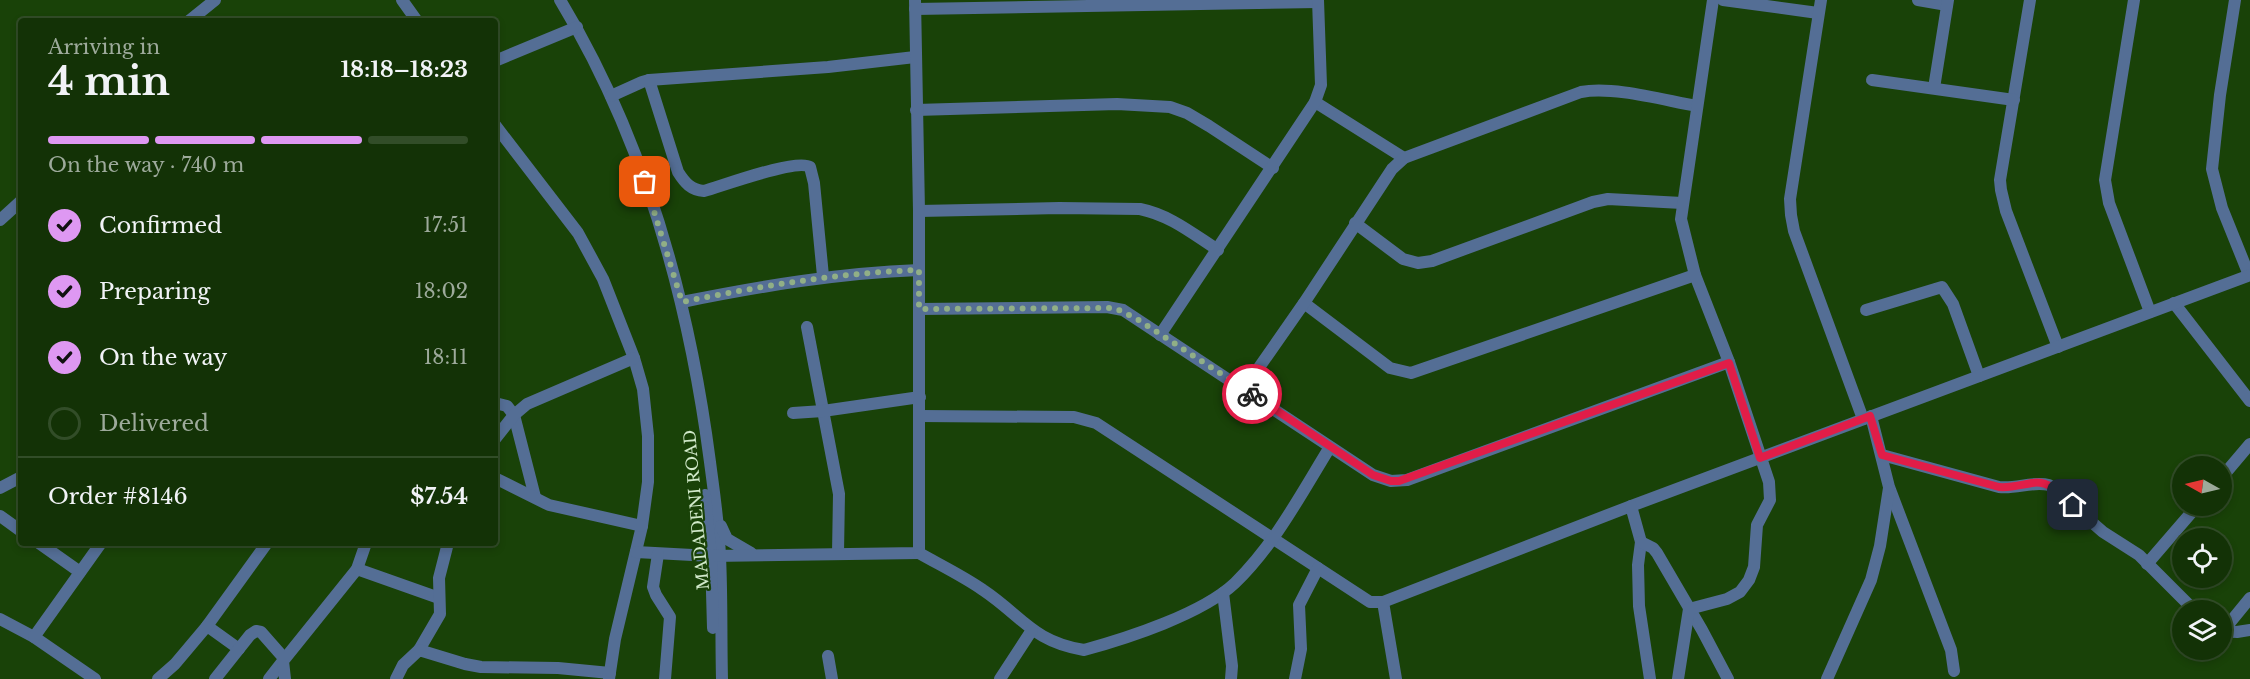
<!DOCTYPE html>
<meta charset="utf-8">
<style>
:root{--surface:#133206;--page:#203e14;--text:#f1f3f6;--muted:#9daa9b;--line:#324d28;--accent:#de98f2}
body{margin:0;font-family:"Libre Baskerville",serif;background:var(--page);color:var(--text);height:100vh;display:flex;flex-direction:column;font-size:22px;white-space:nowrap}
*{box-sizing:border-box;margin:0}
p{font-size:20px;color:var(--muted)}
.icon{flex:none;width:33px;height:33px;fill:none;stroke:currentColor;stroke-width:2;stroke-linecap:round;stroke-linejoin:round}
.map{position:relative;flex:1;overflow:hidden}
.sheet{position:absolute;left:18px;top:18px;width:480px;height:528px;display:flex;flex-direction:column;background:var(--surface);border-radius:6px;box-shadow:0 3px 9px #0003,0 0 0 2px var(--line)}
.sheet>*{flex:none}
.needle{width:39px;rotate:278deg}
.controls{position:absolute;left:2172px;top:456px;display:grid;gap:12px}
.controls a{display:grid;place-items:center;width:60px;height:60px;border-radius:50%;background:var(--surface);box-shadow:0 3px 9px #0003,0 0 0 2px var(--line);font-size:30px}
.pin{position:absolute;display:grid;place-items:center;width:51px;height:51px;color:#fff;margin:-26px;border-radius:12px;box-shadow:0 3px 9px #0006}
.courier{position:absolute;display:grid;place-items:center;width:60px;height:60px;margin:-30px;border:4px solid #e11d48;border-radius:50%;background:#fff;color:#222;box-shadow:0 2px 8px #0007}
.head em{font-style:normal;font-weight:700}
.head div{display:flex;flex-direction:column-reverse}
.head{display:flex;align-items:center;justify-content:space-between;height:102px;padding:0 30px}
h1{font-size:39px;font-weight:700;line-height:45px}
.bar{display:grid;grid-template-columns:repeat(4,1fr);gap:9px 6px;align-content:center;height:72px;padding:0 30px}
.bar i{height:8px;border-radius:4px;background:var(--line)}
.bar .on{background:var(--accent)}
.bar p{grid-column:span 4}
.line{display:flex;align-items:center;gap:15px;padding:0 30px;border-top:2px solid var(--line)}
.line div{flex:1}
ol{padding:0 30px;list-style:none}
li{display:flex;align-items:center;gap:18px;height:66px}
li p{margin-inline-start:auto}
li .icon{padding:6px;border-radius:50%;background:var(--accent);color:#111;stroke-width:4}
li:last-child{color:var(--muted)}
li i{width:33px;height:33px;border:3px solid var(--line);border-radius:50%}
.map>svg:first-child{display:block}
.lines{fill:none;stroke-linecap:round;stroke-linejoin:round}
.minor{stroke:#546e95;stroke-width:12}
.done{stroke:#91af86;stroke-width:6;stroke-dasharray:0 10.8}
.route{stroke:#e11d48;stroke-width:8}
.labels{text-anchor:middle;stroke-width:4.5;stroke-linejoin:round;paint-order:stroke}
.street-label{font-size:16px;fill:#d1e9ca;stroke:#194208}
</style>
<div class="map">
<svg width="2250" height="679" viewBox="0 0 2250 679">
<rect width="100%" height="100%" fill="#194208"/>
<g class="lines">
<g class="minor">
<path d="M402 0 417 21"/>
<path d="M560 0C645 140 689 301 710 462 714 493 719 525 720 557 722 597 721 638 722 679"/>
<path d="M1723 0 1818 13"/>
<path d="M1821 0 1790 199 1791 215 1794 231 1863 419"/>
<path d="M1918 0 1947 5"/>
<path d="M2030 0 2000 180 2001 190 2006 211 2058 347"/>
<path d="M2134 0 2105 180 2109 203 2150 312"/>
<path d="M2235 0 2220 95 2212 169 2222 208 2249 275"/>
<path d="M915 9 1318 2"/>
<path d="M189 21 215 0"/>
<path d="M495 61 577 27"/>
<path d="M649 80 678 172C685 183 691 190 704 191 722 186 797 158 810 167L814 183 823 276"/>
<path d="M1872 80 2014 100"/>
<path d="M1934 88 1948 0"/>
<path d="M611 96 642 82 649 80 828 67 915 57"/>
<path d="M1315 102 1404 158"/>
<path d="M916 110 1117 104 1170 107 1187 113 1209 126 1273 168"/>
<path d="M495 125 578 233 603 279 634 358 643 389 648 436V482L642 526 615 639 609 679"/>
<path d="M919 211 1059 208 1140 209C1170 215 1193 234 1218 250"/>
<path d="M0 220 21 201"/>
<path d="M1355 223 1403 259 1418 263 1432 261 1593 202 1608 199 1682 203"/>
<path d="M682 302C761 286 839 273 919 270"/>
<path d="M1304 303 1390 368 1411 373 1695 275"/>
<path d="M2174 303 2250 401"/>
<path d="M919 309 1107 307 1123 310 1373 475 1391 481 1407 480 1729 362"/>
<path d="M1866 310 1942 287 1953 304 1979 376"/>
<path d="M807 327 839 494 838 553"/>
<path d="M1160 335 1315 102 1321 85 1318 0"/>
<path d="M1244 389 1304 303 1392 169 1404 158 1581 92C1613 86 1663 100 1697 106"/>
<path d="M495 403 507 406 514 415 535 497"/>
<path d="M793 413 823 411 920 397"/>
<path d="M920 416 1074 417 1096 423 1370 602H1383L1631 506 2250 275"/>
<path d="M1871 416 1889 487 1951 650 1954 671"/>
<path d="M495 439 514 415 527 404 634 358"/>
<path d="M1882 455 1999 487C2017 489 2032 481 2049 485L2103 532 2139 555 2194 610"/>
<path d="M2222 477 2250 444"/>
<path d="M495 478 549 505 642 526"/>
<path d="M0 488 21 477"/>
<path d="M705 495 711 556 713 628"/>
<path d="M1631 506 1641 542 1638 565 1639 606 1650 679"/>
<path d="M0 516 21 531"/>
<path d="M721 526 727 539 751 553"/>
<path d="M1641 542 1653 548 1657 553 1702 630 1728 679"/>
<path d="M39 543 80 572"/>
<path d="M636 552 711 556 919 553V211L915 0"/>
<path d="M919 553C940 565 963 576 983 590 1022 616 1033 642 1084 650 1128 638 1202 614 1235 583 1275 544 1301 494 1330 447"/>
<path d="M658 554 653 587 656 595 670 617 665 679"/>
<path d="M2147 564 2197 506"/>
<path d="M357 569 439 598"/>
<path d="M1223 593 1232 666 1231 679"/>
<path d="M1383 602 1396 679"/>
<path d="M0 619 34 637 95 679"/>
<path d="M207 626 239 649"/>
<path d="M2222 631 2237 632 2250 630"/>
<path d="M2223 631 2250 598"/>
<path d="M34 637 101 543"/>
<path d="M419 650 440 614 439 578 448 543"/>
<path d="M828 656 832 679"/>
<path d="M158 679 175 664 207 626 267 543"/>
<path d="M215 679 250 635 256 631 261 632 283 657V661L269 679"/>
<path d="M285 679 283 661 357 569 366 543"/>
<path d="M396 679 403 665 419 650 465 664 481 667 558 668 610 673"/>
<path d="M1000 679 1032 630"/>
<path d="M1295 679 1301 649 1299 605 1318 568"/>
<path d="M1678 679 1689 609 1727 599 1740 592 1749 580 1754 567 1757 525 1770 500 1769 482 1729 362 1695 275 1681 219 1713 0"/>
<path d="M1827 679 1871 580 1880 546 1889 488"/>
</g>
</g>
<g class="lines">
<path class="done" d="M645 182 682 302C761 286 838 273 919 270V309L1115 308 1137 319 1252 394"/>
<path class="route" d="M1252 394 1373 475 1391 481H1399L1729 363 1760 458 1870 416 1882 455 1999 487C2011 488 2020 485 2032 483 2049 480 2061 494 2073 505"/>
</g>
<g class="labels">
<g class="street-label">
<text transform="translate(696 510) rotate(-95)" y="6">MADADENI ROAD</text>
</g>
</g>
</svg>
<div class="controls">
<a><svg class="needle" viewBox="-14 -14 28 28"><path d="M0-13l5 13h-10z" fill="#e53935"/><path d="M0 13l5-13h-10z" fill="#9daa9b"/></svg></a>
<a><svg class="icon" aria-label="locate" viewBox="0 0 24 24"><circle cx="12" cy="12" r="6"/><path d="M12 2v4M12 18v4M2 12h4M18 12h4"/></svg></a>
<a><svg class="icon" aria-label="layers" viewBox="0 0 24 24"><path d="M12 4l9 5-9 5-9-5zM3 14l9 5 9-5"/></svg></a>
</div>
<div class="pin" style="left:645px;top:182px;background:#ea580c"><svg class="icon" aria-label="bag" viewBox="0 0 24 24"><path d="M5 8h14l-1 12H6zM9 8a3 3 0 0 1 6 0"/></svg></div>
<div class="pin" style="left:2073px;top:505px;background:#1f2937"><svg class="icon" aria-label="home" viewBox="0 0 24 24"><path d="M3 11l9-7 9 7M6 9v11h12V9"/></svg></div>
<div class="courier" style="left:1252px;top:394px"><svg class="icon" aria-label="bike" viewBox="0 0 24 24"><circle cx="6" cy="16" r="4"/><circle cx="18" cy="16" r="4"/><path d="M6 16l4-8h5l3 8M10 8l3 8H6M13 5h3"/></svg></div>
<section class="sheet">
<div class="head"><div><h1>4 min</h1><p>Arriving in</p></div><em>18:18–18:23</em></div>
<div class="bar"><i class="on"></i><i class="on"></i><i class="on"></i><i></i><p>On the way · 740 m</p></div>
<ol>
<li><svg class="icon" aria-label="check" viewBox="0 0 24 24"><path d="M5 12l5 5 9-10"/></svg>Confirmed<p>17:51</p></li>
<li><svg class="icon" aria-label="check" viewBox="0 0 24 24"><path d="M5 12l5 5 9-10"/></svg>Preparing<p>18:02</p></li>
<li><svg class="icon" aria-label="check" viewBox="0 0 24 24"><path d="M5 12l5 5 9-10"/></svg>On the way<p>18:11</p></li>
<li><i></i>Delivered</li>
</ol>
<div class="line" style="height:78px"><div>Order #8146</div><b>$7.54</b></div>
</section>
</div>
